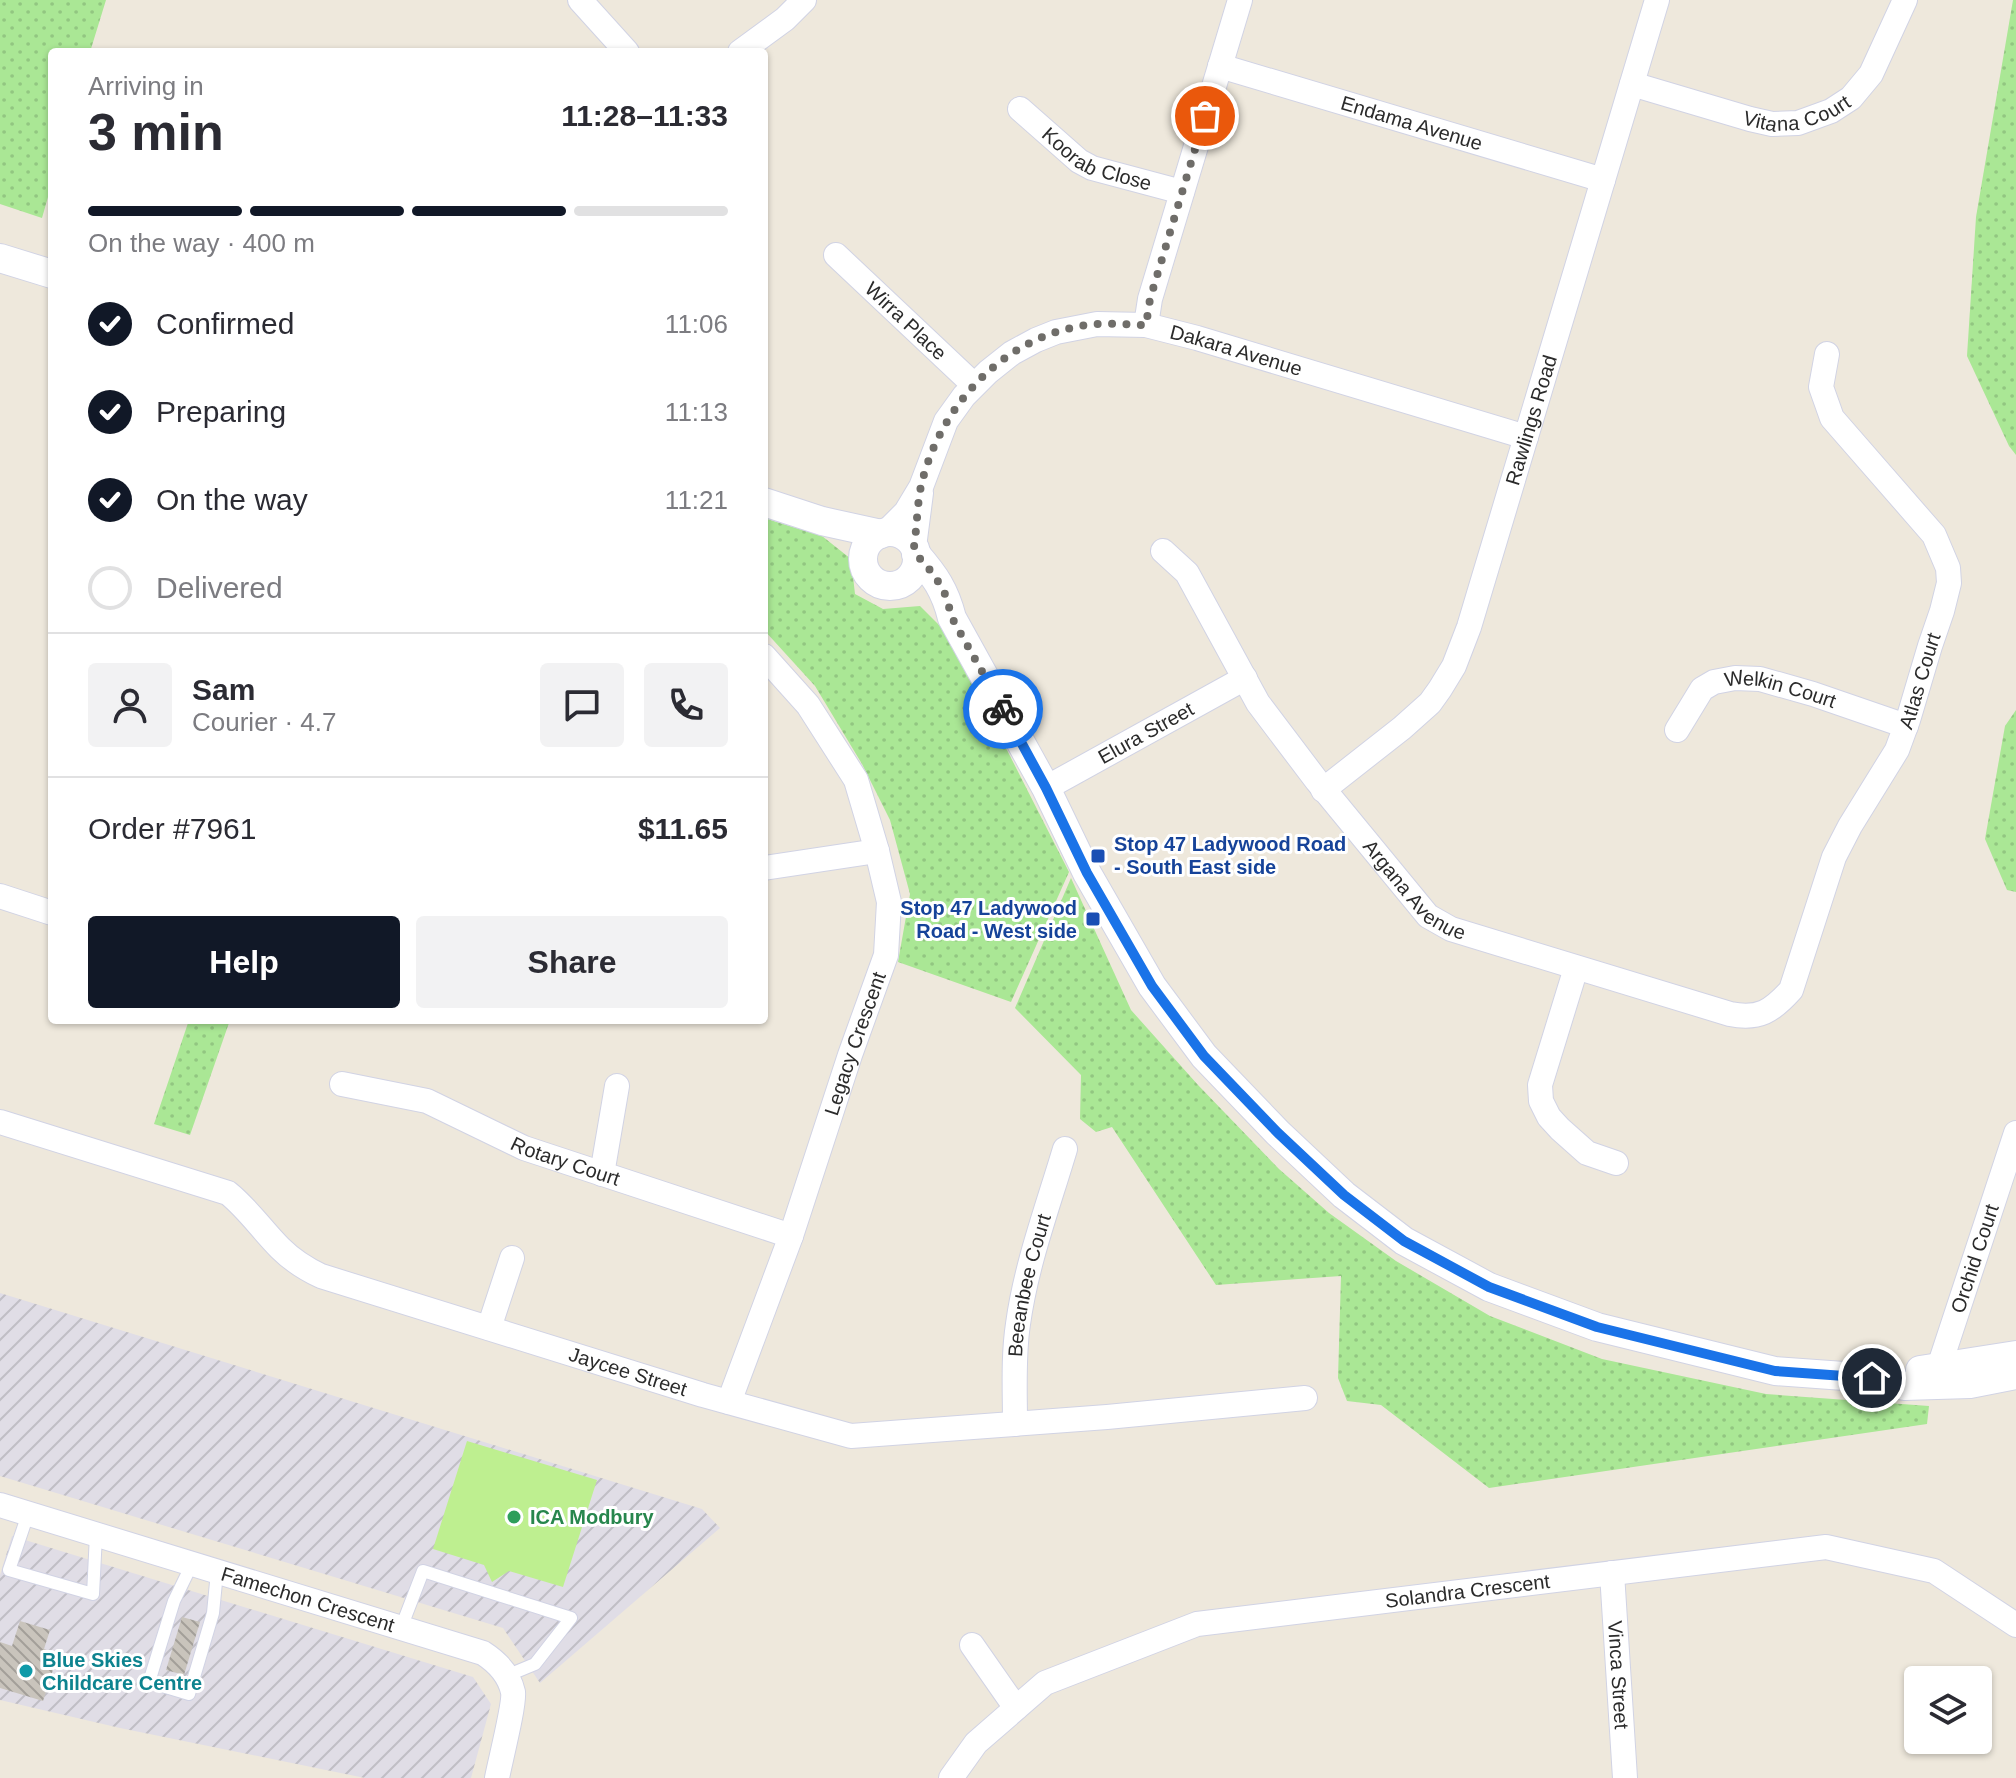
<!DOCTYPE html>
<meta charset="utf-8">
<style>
:root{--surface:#fff;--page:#f2f2f3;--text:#2b2b33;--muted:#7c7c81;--line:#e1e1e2;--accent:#111827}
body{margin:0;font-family:Helvetica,sans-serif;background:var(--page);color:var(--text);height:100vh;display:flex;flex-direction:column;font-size:30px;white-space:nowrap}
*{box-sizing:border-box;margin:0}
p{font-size:26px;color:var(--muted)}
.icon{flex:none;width:44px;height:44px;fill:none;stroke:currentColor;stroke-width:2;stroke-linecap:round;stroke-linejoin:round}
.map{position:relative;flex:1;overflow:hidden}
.panel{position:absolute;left:48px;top:48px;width:720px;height:976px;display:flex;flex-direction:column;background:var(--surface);border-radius:8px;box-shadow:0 2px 6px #0004}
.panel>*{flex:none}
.controls{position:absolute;left:1904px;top:1666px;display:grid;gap:16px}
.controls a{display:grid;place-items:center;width:88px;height:88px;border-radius:8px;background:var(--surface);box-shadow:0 2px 6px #0004;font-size:40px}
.pin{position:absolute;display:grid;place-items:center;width:68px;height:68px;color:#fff;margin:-34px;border:4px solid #fff;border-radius:50%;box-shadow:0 2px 8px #0007}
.courier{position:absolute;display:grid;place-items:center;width:80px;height:80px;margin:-40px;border:6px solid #1a73e8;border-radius:50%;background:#fff;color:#222;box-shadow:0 2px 10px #0007}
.summary em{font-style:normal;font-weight:600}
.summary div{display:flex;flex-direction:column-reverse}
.summary{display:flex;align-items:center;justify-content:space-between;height:136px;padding:0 40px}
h1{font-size:52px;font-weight:600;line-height:60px}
.bar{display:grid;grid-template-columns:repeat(4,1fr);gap:12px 8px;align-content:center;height:96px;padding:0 40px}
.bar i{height:10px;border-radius:6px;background:var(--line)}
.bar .active{background:var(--accent)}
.bar p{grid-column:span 4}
.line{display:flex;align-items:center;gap:20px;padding:0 40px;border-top:2px solid var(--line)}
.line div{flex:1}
.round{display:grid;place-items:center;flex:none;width:84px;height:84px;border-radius:8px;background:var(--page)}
ol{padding:0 40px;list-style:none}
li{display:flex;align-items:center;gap:24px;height:88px}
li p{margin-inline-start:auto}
li .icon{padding:8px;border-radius:50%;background:var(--accent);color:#fff;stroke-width:4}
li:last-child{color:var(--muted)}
li i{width:44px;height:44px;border:4px solid var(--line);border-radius:50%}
.button{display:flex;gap:16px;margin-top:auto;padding:16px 40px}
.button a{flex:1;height:92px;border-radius:8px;background:var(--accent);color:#fff;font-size:32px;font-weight:600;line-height:92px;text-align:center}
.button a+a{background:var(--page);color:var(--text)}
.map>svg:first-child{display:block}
.industrial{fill:url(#industrial-furrows)}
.green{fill:url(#green-dots)}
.pitch{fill:#beef90}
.building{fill:url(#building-back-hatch)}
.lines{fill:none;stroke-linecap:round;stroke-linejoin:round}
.service-casing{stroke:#d1d3e4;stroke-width:14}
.minor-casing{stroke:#d1d3e4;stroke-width:26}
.tertiary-casing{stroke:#d1d3e4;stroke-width:30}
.service{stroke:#fff;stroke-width:12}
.minor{stroke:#fff;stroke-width:24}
.tertiary{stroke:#fff;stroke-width:28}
.done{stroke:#6f6d69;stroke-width:8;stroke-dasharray:0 14.4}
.route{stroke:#1a73e8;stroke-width:10}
.transit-dot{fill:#1a4fb4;stroke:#fff;stroke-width:3}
.leisure-dot{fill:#2e9e5b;stroke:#fff;stroke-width:3}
.culture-dot{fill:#0f9aa8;stroke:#fff;stroke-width:3}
.labels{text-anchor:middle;stroke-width:6;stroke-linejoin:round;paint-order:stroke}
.street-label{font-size:20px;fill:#2b2b2b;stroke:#fff}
.transit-label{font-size:20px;font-weight:bold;fill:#164399;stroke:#fff;text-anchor:start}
.leisure-label{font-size:20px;font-weight:bold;fill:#27864d;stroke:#fff;text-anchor:start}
.culture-label{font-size:20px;font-weight:bold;fill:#0d838f;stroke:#fff;text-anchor:start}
</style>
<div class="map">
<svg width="2016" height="1778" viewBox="0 0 2016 1778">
<defs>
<pattern id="industrial-furrows" width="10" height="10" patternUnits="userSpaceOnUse" patternTransform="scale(2)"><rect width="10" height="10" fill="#e0dde6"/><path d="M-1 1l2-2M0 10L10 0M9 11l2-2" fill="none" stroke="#c0bec5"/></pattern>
<pattern id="green-dots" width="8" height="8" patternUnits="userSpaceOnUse" patternTransform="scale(2)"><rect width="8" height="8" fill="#aae795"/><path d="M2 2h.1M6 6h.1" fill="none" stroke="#92c681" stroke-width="1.8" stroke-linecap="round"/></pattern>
<pattern id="building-back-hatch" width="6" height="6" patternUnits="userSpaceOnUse" patternTransform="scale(2)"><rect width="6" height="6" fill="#c9c4bc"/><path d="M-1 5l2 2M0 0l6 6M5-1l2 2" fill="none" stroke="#a39f99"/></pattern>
</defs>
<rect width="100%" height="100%" fill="#eee8dc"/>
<g class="industrial">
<path d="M0 1293 702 1509 720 1528 540 1683 503 1628 0 1476Z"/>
<path d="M12 1536 473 1677 491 1704 471 1778H365L120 1728 0 1700V1575Z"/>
</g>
<g class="green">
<path d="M0 0H106L90 52H52V183L42 218 0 204Z"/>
<path d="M2013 0H2016V455L2009 446 1967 356 1976 217Z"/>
<path d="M764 518 822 536 851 559 855 594 883 609 920 606 948 634 1069 872 1011 1002 898 962 910 894 890 820 862 764 815 686 764 630Z"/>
<path d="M2016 710V892L2007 890 1985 839 2005 726Z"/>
<path d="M1071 878 1131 1010 1198 1085 1279 1169 1329 1213 1396 1261 1490 1316 1602 1359 1766 1394 1929 1406 1927 1424 1489 1488 1381 1405 1347 1401 1338 1378 1341 1276 1216 1285 1112 1127 1096 1132 1080 1119 1081 1075 1015 1008Z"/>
<path d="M189 1020H230L190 1135 154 1124Z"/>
</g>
<path class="pitch" d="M467 1441 597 1480 563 1587 509 1571 492 1582 484 1565 433 1549Z"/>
<g class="building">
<path d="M182 1617 200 1622 184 1675 166 1670Z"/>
<path d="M20 1621 50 1630 44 1649 58 1654 43 1701 0 1688V1642L12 1646Z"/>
</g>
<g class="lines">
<defs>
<g id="service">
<path d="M28 1514 9 1570 93 1594 96 1535"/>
<path d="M192 1564 174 1601 149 1682 189 1694 213 1613 217 1572"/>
<path d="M401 1628 423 1571 571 1618 535 1664 506 1676"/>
</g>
<g id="minor">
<path d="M580 0 627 52"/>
<path d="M740 52 785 19 804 0"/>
<path id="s1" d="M1220 66 1603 180"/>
<path id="s2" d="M1632 84 1750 119 1772 124 1798 123 1831 111 1851 98 1871 74 1905 0"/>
<path id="s3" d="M1020 109 1079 161 1092 168 1182 192"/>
<path id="s4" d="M836 255 974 385"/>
<path d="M1146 325 1150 299 1240 0"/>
<path id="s5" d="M885 533 906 512 921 487 946 421 964 396 988 372 1012 353 1036 340 1056 332 1097 324 1146 325 1197 338 1526 437"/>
<path d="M914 547 921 493"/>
<path id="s6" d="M1163 551 1187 573 1258 703 1317 781 1428 916 1451 929 1730 1014C1759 1020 1772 1011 1791 990L1834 857 1850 826 1897 750 1908 720 1930 646 1942 611 1949 583 1948 568 1934 535 1832 418 1821 387 1827 354"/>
<path id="s7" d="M1677 730 1702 689 1714 682 1735 678 1760 679 1813 694 1906 726"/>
<path id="s8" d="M1046 788 1245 678"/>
<path id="s9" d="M1323 790 1402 728 1430 703 1440 689 1454 666 1469 627 1657 0"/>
<path d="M764 868 877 851"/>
<path d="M0 896 52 913"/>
<path d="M1576 968 1540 1085 1541 1101 1549 1117 1560 1129 1587 1153 1616 1163"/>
<path id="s10" d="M342 1084 427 1101 524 1148 791 1236"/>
<path id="s11" d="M0 1122 228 1193C248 1209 262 1230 280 1248 292 1260 306 1269 321 1276L703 1395 851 1436 1107 1417 1305 1398"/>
<path d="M602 1174 617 1086"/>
<path d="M489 1328 512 1258"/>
<path id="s12" d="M1944 1382 1939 1367 2016 1133"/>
<path id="s13" d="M729 1402 791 1236 850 1055 886 955 889 902 877 851 856 780 808 705 764 656"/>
<path id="s14" d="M1015 1424C1015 1391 1013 1357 1018 1324 1026 1265 1048 1206 1065 1149"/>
<path id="s15" d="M0 1505 483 1653C497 1662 509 1674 513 1692 515 1703 500 1762 497 1778"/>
<path id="s16" d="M1612 1573 1625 1778"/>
<path d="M972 1645 1016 1708"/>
<path id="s17" d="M951 1778 976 1743 1045 1683 1197 1624 1826 1547 1934 1571 2016 1625"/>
</g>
<g id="tertiary">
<path d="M0 258 52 274"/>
<path d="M764 502 822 521 881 534"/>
<circle cx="890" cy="559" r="27"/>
<path d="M916 554C935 576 945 590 952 618L1046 788 1087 873 1152 986 1204 1056 1278 1133 1344 1195 1404 1241 1489 1287 1597 1327 1775 1371 1872 1378 1904 1386 1970 1384 2016 1375"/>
<path d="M1920 1370 2016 1355"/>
</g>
</defs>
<use href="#service" class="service-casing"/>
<use href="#minor" class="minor-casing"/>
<use href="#tertiary" class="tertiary-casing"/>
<use href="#service" class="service"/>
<use href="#minor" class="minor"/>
<use href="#tertiary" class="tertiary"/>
</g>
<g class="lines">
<path class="done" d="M1003 709 952 618 946 596 935 576 916 554 914 547C917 527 917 506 921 486 940 403 1009 330 1098 324 1114 323 1130 325 1146 325L1150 299 1205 116"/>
<path class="route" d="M1003 709 1046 788 1087 873 1152 986 1204 1056 1278 1133 1344 1195 1404 1241 1489 1287 1597 1327 1775 1371 1872 1378"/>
</g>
<g class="transit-dot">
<rect x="1090" y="848" width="16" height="16" rx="4"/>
<rect x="1085" y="911" width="16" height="16" rx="4"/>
</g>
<circle class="leisure-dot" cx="514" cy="1517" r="8"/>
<circle class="culture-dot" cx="26" cy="1671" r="8"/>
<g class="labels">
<g class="street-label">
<text dy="7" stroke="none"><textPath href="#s2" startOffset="172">Vitana Court</textPath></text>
<text dy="7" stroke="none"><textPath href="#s1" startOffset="200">Endama Avenue</textPath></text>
<text dy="7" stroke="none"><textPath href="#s3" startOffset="94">Koorab Close</textPath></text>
<text dy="7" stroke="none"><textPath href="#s4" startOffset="96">Wirra Place</textPath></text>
<text dy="7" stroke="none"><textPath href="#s5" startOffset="458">Dakara Avenue</textPath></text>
<text dy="7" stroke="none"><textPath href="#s9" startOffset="440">Rawlings Road</textPath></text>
<text dy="7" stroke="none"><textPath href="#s6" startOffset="1178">Atlas Court</textPath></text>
<text dy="7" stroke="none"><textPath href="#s7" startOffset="130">Welkin Court</textPath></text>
<text dy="7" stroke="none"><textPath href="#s8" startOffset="114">Elura Street</textPath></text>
<text dy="7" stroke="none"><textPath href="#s6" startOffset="426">Argana Avenue</textPath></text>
<text dy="7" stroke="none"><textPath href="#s13" startOffset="380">Legacy Crescent</textPath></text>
<text dy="7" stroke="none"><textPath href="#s10" startOffset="238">Rotary Court</textPath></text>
<text dy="7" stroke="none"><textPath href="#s12" startOffset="130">Orchid Court</textPath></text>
<text dy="7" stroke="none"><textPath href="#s14" startOffset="140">Beeanbee Court</textPath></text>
<text dy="7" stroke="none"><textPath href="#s11" startOffset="686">Jaycee Street</textPath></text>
<text dy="7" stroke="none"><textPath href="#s17" startOffset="570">Solandra Crescent</textPath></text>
<text dy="7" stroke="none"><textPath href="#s15" startOffset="322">Famechon Crescent</textPath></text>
<text dy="7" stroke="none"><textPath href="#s16" startOffset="102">Vinca Street</textPath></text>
</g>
<g class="transit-label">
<text x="1114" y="851">Stop 47 Ladywood Road<tspan x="1114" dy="23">- South East side</tspan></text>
<text x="1077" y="915" text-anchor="end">Stop 47 Ladywood<tspan x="1077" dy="23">Road - West side</tspan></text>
</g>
<g class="leisure-label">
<text x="530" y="1524">ICA Modbury</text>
</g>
<g class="culture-label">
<text x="42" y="1667">Blue Skies<tspan x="42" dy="23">Childcare Centre</tspan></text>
</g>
</g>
</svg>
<div class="controls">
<a><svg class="icon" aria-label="layers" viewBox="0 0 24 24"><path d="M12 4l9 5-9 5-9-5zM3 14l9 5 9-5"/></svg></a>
</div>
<div class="pin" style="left:1205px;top:116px;background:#ea580c"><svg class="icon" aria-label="bag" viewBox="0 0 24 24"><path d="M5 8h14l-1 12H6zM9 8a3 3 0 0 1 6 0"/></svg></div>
<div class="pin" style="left:1872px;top:1378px;background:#1f2937"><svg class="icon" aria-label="home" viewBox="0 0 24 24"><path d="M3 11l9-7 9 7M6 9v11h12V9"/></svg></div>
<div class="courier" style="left:1003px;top:709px"><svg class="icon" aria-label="bike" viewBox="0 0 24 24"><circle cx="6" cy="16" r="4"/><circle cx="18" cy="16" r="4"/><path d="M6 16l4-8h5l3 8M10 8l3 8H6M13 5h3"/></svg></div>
<section class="panel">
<div class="summary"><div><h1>3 min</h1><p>Arriving in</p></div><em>11:28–11:33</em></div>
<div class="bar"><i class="active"></i><i class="active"></i><i class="active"></i><i></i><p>On the way · 400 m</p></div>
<ol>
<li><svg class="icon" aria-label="check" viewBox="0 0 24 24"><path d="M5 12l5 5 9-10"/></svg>Confirmed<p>11:06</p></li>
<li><svg class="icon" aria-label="check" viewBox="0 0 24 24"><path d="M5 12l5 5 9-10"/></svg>Preparing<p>11:13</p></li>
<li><svg class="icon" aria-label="check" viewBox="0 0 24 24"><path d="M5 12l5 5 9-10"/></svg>On the way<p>11:21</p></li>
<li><i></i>Delivered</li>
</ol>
<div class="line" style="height:144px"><a class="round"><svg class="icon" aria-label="person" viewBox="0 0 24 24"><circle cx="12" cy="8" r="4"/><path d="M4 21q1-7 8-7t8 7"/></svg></a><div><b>Sam</b><p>Courier · 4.7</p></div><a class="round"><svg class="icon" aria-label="chat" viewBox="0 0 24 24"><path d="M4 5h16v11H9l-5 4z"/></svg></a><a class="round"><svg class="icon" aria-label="phone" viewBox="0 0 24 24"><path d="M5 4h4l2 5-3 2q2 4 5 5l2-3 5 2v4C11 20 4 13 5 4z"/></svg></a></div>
<div class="line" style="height:104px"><div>Order #7961</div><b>$11.65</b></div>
<div class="button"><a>Help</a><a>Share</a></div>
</section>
</div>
